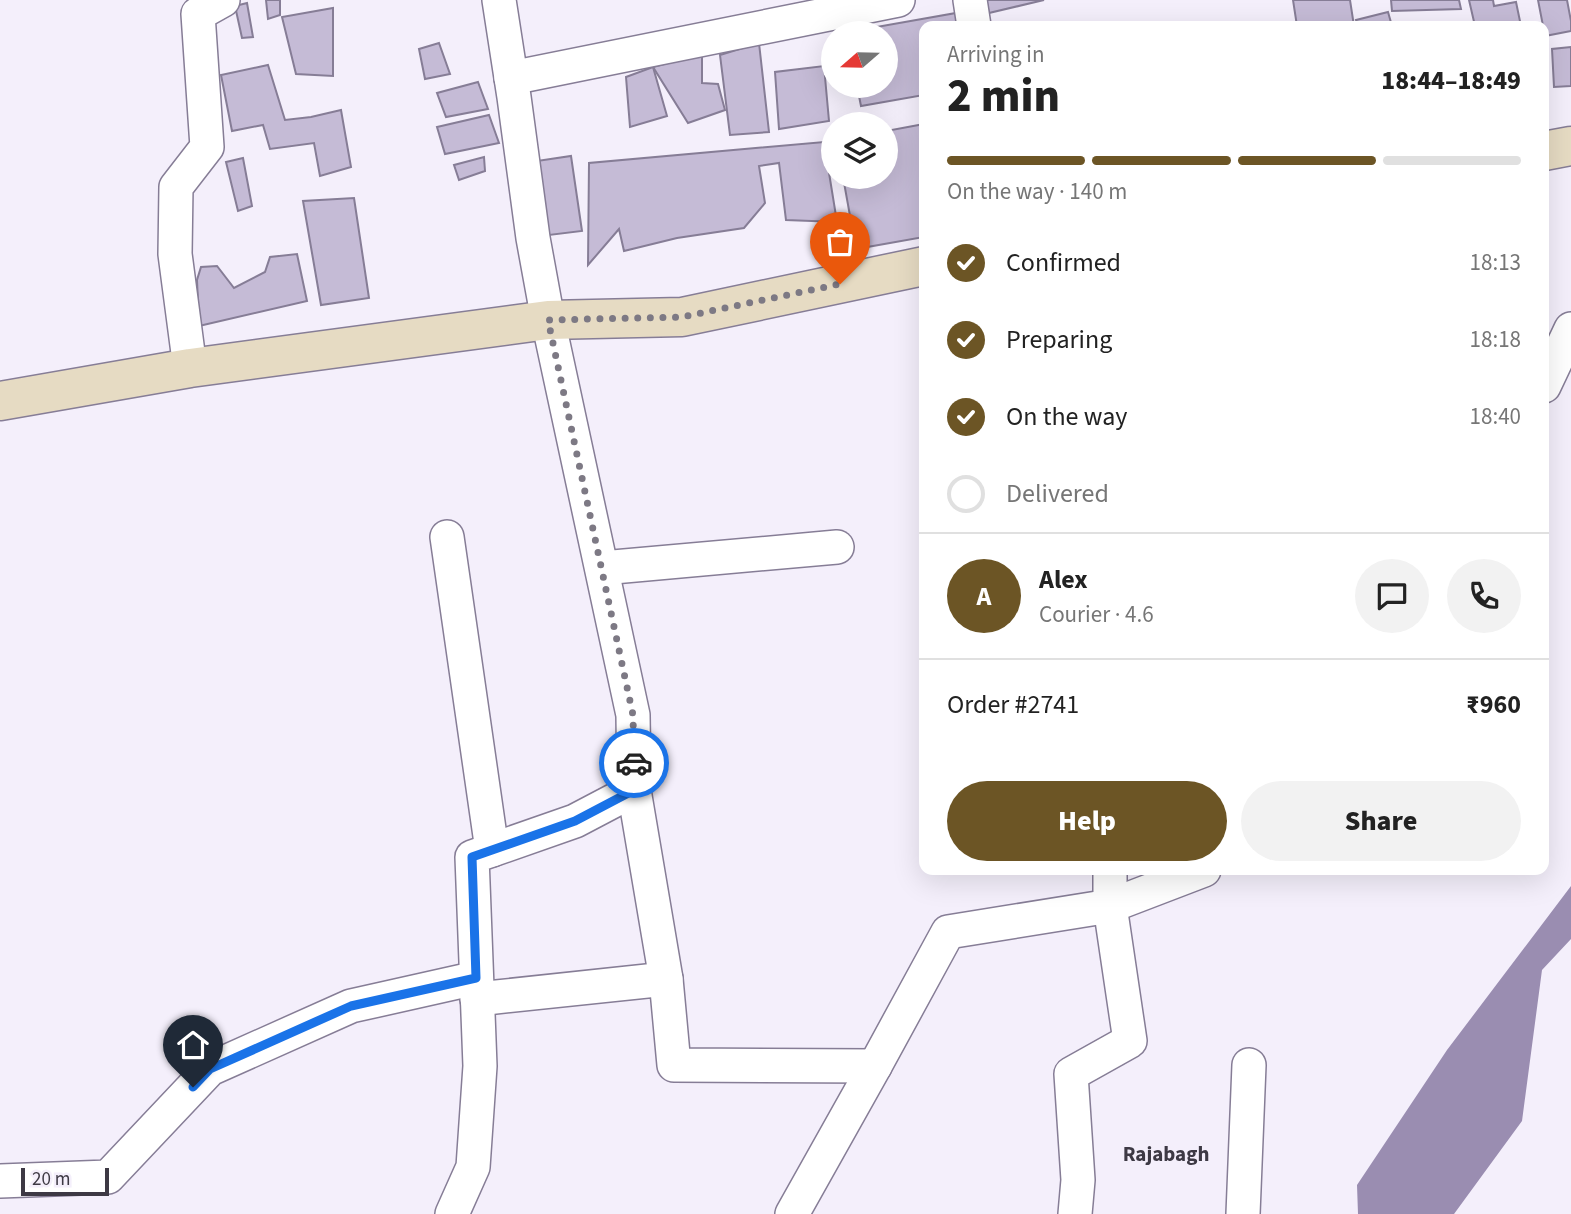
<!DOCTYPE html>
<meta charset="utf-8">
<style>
:root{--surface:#fff;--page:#f2f2f2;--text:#222;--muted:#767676;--line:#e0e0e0;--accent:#6c5525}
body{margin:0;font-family:"Source Sans 3",sans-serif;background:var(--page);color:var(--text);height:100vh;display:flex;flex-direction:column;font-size:26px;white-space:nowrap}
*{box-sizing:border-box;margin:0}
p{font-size:23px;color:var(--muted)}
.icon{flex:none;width:38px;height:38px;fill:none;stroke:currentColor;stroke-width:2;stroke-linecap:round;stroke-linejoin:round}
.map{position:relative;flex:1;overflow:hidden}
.sheet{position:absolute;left:919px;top:21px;width:630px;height:854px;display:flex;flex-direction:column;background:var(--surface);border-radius:14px;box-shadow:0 7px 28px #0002}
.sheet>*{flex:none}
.needle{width:46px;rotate:250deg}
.fabs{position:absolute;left:821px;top:21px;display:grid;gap:14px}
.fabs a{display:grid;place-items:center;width:77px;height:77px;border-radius:50%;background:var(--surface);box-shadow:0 7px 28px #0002;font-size:35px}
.scale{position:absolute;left:21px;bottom:18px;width:88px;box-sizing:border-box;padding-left:7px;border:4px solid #3d3944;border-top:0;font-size:19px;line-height:24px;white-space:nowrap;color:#3d3944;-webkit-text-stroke:5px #f4effb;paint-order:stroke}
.pin{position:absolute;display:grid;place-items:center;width:60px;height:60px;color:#fff;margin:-72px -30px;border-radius:50% 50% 50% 0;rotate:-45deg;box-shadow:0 0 7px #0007}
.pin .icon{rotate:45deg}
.courier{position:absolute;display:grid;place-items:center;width:70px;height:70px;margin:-35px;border:5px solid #1a73e8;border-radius:50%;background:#fff;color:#222;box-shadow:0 2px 9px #0007}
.overview em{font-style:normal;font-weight:800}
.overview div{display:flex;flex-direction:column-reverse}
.overview{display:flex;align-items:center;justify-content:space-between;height:119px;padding:0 28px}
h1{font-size:46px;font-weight:800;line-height:52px}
.bar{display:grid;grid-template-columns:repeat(4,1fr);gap:10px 7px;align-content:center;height:84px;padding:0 28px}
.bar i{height:9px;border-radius:5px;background:var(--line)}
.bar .active{background:var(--accent)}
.bar p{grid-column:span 4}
.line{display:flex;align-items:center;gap:18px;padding:0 28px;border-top:2px solid var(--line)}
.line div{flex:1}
.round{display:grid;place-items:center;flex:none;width:74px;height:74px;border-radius:37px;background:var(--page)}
ol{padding:0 28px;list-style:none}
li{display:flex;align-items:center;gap:21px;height:77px}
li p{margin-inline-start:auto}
li .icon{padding:7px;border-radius:50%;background:var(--accent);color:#fff;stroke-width:4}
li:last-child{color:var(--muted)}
li i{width:38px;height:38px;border:4px solid var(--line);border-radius:50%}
.primary-button{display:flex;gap:14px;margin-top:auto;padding:14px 28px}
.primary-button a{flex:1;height:80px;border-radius:42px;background:var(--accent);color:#fff;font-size:28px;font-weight:800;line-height:80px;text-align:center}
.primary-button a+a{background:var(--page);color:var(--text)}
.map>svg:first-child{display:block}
.water{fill:#9a8db1}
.building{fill:#c5bbd6;stroke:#867d96;stroke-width:2}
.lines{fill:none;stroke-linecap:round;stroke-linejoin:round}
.street-casing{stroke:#867d96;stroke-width:36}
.secondary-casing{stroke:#867d96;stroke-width:41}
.street{stroke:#fff;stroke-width:33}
.secondary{stroke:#e6dbc3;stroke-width:38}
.done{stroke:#7d7984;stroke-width:7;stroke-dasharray:0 12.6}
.route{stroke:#1a73e8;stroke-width:9}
.labels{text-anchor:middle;stroke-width:6;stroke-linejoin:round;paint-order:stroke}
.neighbourhood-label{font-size:21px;font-weight:bold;fill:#3d3944;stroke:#f4effb}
</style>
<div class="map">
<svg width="1571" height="1214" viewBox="0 0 1571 1214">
<rect width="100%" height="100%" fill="#f4effb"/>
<path class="water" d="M1571 886V939L1542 970 1522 1121 1454 1214H1358L1357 1185 1447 1050Z"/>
<g class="building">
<path d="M266 0H280V15L268 19Z"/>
<path d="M986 0H1044L989 13Z"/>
<path d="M1293 0H1350L1354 26H1297Z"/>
<path d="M1391 0H1459L1461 9 1392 11Z"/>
<path d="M1469 0H1493L1494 6 1516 2 1521 26H1475Z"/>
<path d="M1538 0H1567L1571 21V31L1545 36Z"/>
<path d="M247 3 253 37 242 38 235 6Z"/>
<path d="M333 8V76L296 74 282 17Z"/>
<path d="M1388 12 1392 26H1358L1356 20Z"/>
<path d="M956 13 958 26H924V95L861 106 857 86H886V33H848V32Z"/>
<path d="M439 43 450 74 425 79 419 49Z"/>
<path d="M759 43 769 132 730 135 720 55Z"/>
<path d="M1571 47V86L1554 87 1552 49Z"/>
<path d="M702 54V83L718 84 725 110 688 123 653 67Z"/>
<path d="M268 65 285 120 311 117 341 110 351 167 320 176 314 143 270 149 263 125 232 131 221 75Z"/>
<path d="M824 66 829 121 779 129 775 72Z"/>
<path d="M653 67 667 116 630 127 626 77Z"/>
<path d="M478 82 488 109 446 117 437 93Z"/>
<path d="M489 115 499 143 445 154 437 127Z"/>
<path d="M924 124V237L856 249 843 177H886V131Z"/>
<path d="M824 142 837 222 786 220 779 163 759 166 765 203 744 228 677 238 624 251 619 229 588 265 589 163Z"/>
<path d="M571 156 582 231 541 236 530 162Z"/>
<path d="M484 157 485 171 459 180 454 165Z"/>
<path d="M243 158 252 206 238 211 226 162Z"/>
<path d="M354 198 369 298 321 305 303 201Z"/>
<path d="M297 254 307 301 199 326 197 280 201 267 217 266 234 288 265 272 270 257Z"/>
</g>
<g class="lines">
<defs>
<g id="street">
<path d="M970 0 974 26"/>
<path d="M511 78 898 0"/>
<path d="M190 368 175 254 176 187 207 147 198 14 223 0"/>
<path d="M1544 386 1571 329"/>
<path d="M447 537 492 850"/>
<path d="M602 568 837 547"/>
<path d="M634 790 666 979"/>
<path d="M477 999 666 979 674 1065 875 1066"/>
<path d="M0 1181 108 1177 210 1069 351 1006 476 978"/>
<path d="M452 1214 473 1167 480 1066 472 857 575 821 634 790 633 715 548 320 533 238 514 97 499 0"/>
<path d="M792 1214 875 1066 948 932 1110 906 1204 870"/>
<path d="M1075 1214 1078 1180 1071 1074 1130 1041 1110 906V870"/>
<path d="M1243 1214 1249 1065"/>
</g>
<g id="secondary">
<path d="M1544 151 1571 146"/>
<path d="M0 401 190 368 548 320 682 317 924 266"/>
</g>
</defs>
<use href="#street" class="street-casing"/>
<use href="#secondary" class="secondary-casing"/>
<use href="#street" class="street"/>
<use href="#secondary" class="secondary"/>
</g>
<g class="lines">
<path class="done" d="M634 763 633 715 548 320 682 317 840 284"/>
<path class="route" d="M193 1087 210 1069 351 1006 476 978 472 857 575 821 634 790V763"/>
</g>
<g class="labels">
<g class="neighbourhood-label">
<text x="1166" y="1161">Rajabagh</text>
</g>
</g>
</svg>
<div class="fabs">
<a><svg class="needle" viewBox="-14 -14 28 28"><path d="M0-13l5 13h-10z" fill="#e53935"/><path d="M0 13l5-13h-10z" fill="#767676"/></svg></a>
<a><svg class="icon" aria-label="layers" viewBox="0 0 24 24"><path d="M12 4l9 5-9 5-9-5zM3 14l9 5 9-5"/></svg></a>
</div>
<div class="scale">20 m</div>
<div class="pin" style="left:840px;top:284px;background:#ea580c"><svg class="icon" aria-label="bag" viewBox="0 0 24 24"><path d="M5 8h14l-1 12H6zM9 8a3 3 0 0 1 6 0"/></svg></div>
<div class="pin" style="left:193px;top:1087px;background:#1f2937"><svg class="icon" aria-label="home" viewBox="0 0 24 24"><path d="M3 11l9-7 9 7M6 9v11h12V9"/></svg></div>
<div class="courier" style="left:634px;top:763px"><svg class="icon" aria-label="car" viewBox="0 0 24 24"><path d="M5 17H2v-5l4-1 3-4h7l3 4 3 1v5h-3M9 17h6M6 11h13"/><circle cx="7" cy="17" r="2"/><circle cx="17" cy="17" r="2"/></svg></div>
<section class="sheet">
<div class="overview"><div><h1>2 min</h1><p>Arriving in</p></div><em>18:44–18:49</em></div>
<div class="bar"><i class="active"></i><i class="active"></i><i class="active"></i><i></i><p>On the way · 140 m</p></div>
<ol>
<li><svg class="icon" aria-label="check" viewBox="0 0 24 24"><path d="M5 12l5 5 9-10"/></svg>Confirmed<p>18:13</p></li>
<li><svg class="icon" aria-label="check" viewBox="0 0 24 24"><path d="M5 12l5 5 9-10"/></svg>Preparing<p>18:18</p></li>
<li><svg class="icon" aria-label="check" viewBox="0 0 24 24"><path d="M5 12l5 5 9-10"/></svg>On the way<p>18:40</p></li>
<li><i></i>Delivered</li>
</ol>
<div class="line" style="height:126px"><b class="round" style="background:var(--accent);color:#fff">A</b><div><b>Alex</b><p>Courier · 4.6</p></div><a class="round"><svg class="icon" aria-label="chat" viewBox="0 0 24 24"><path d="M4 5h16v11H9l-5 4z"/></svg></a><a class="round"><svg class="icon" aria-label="phone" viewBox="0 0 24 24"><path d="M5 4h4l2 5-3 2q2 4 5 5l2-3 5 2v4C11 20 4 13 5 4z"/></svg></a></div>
<div class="line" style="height:91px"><div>Order #2741</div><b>₹960</b></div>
<div class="primary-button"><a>Help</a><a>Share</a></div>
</section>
</div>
